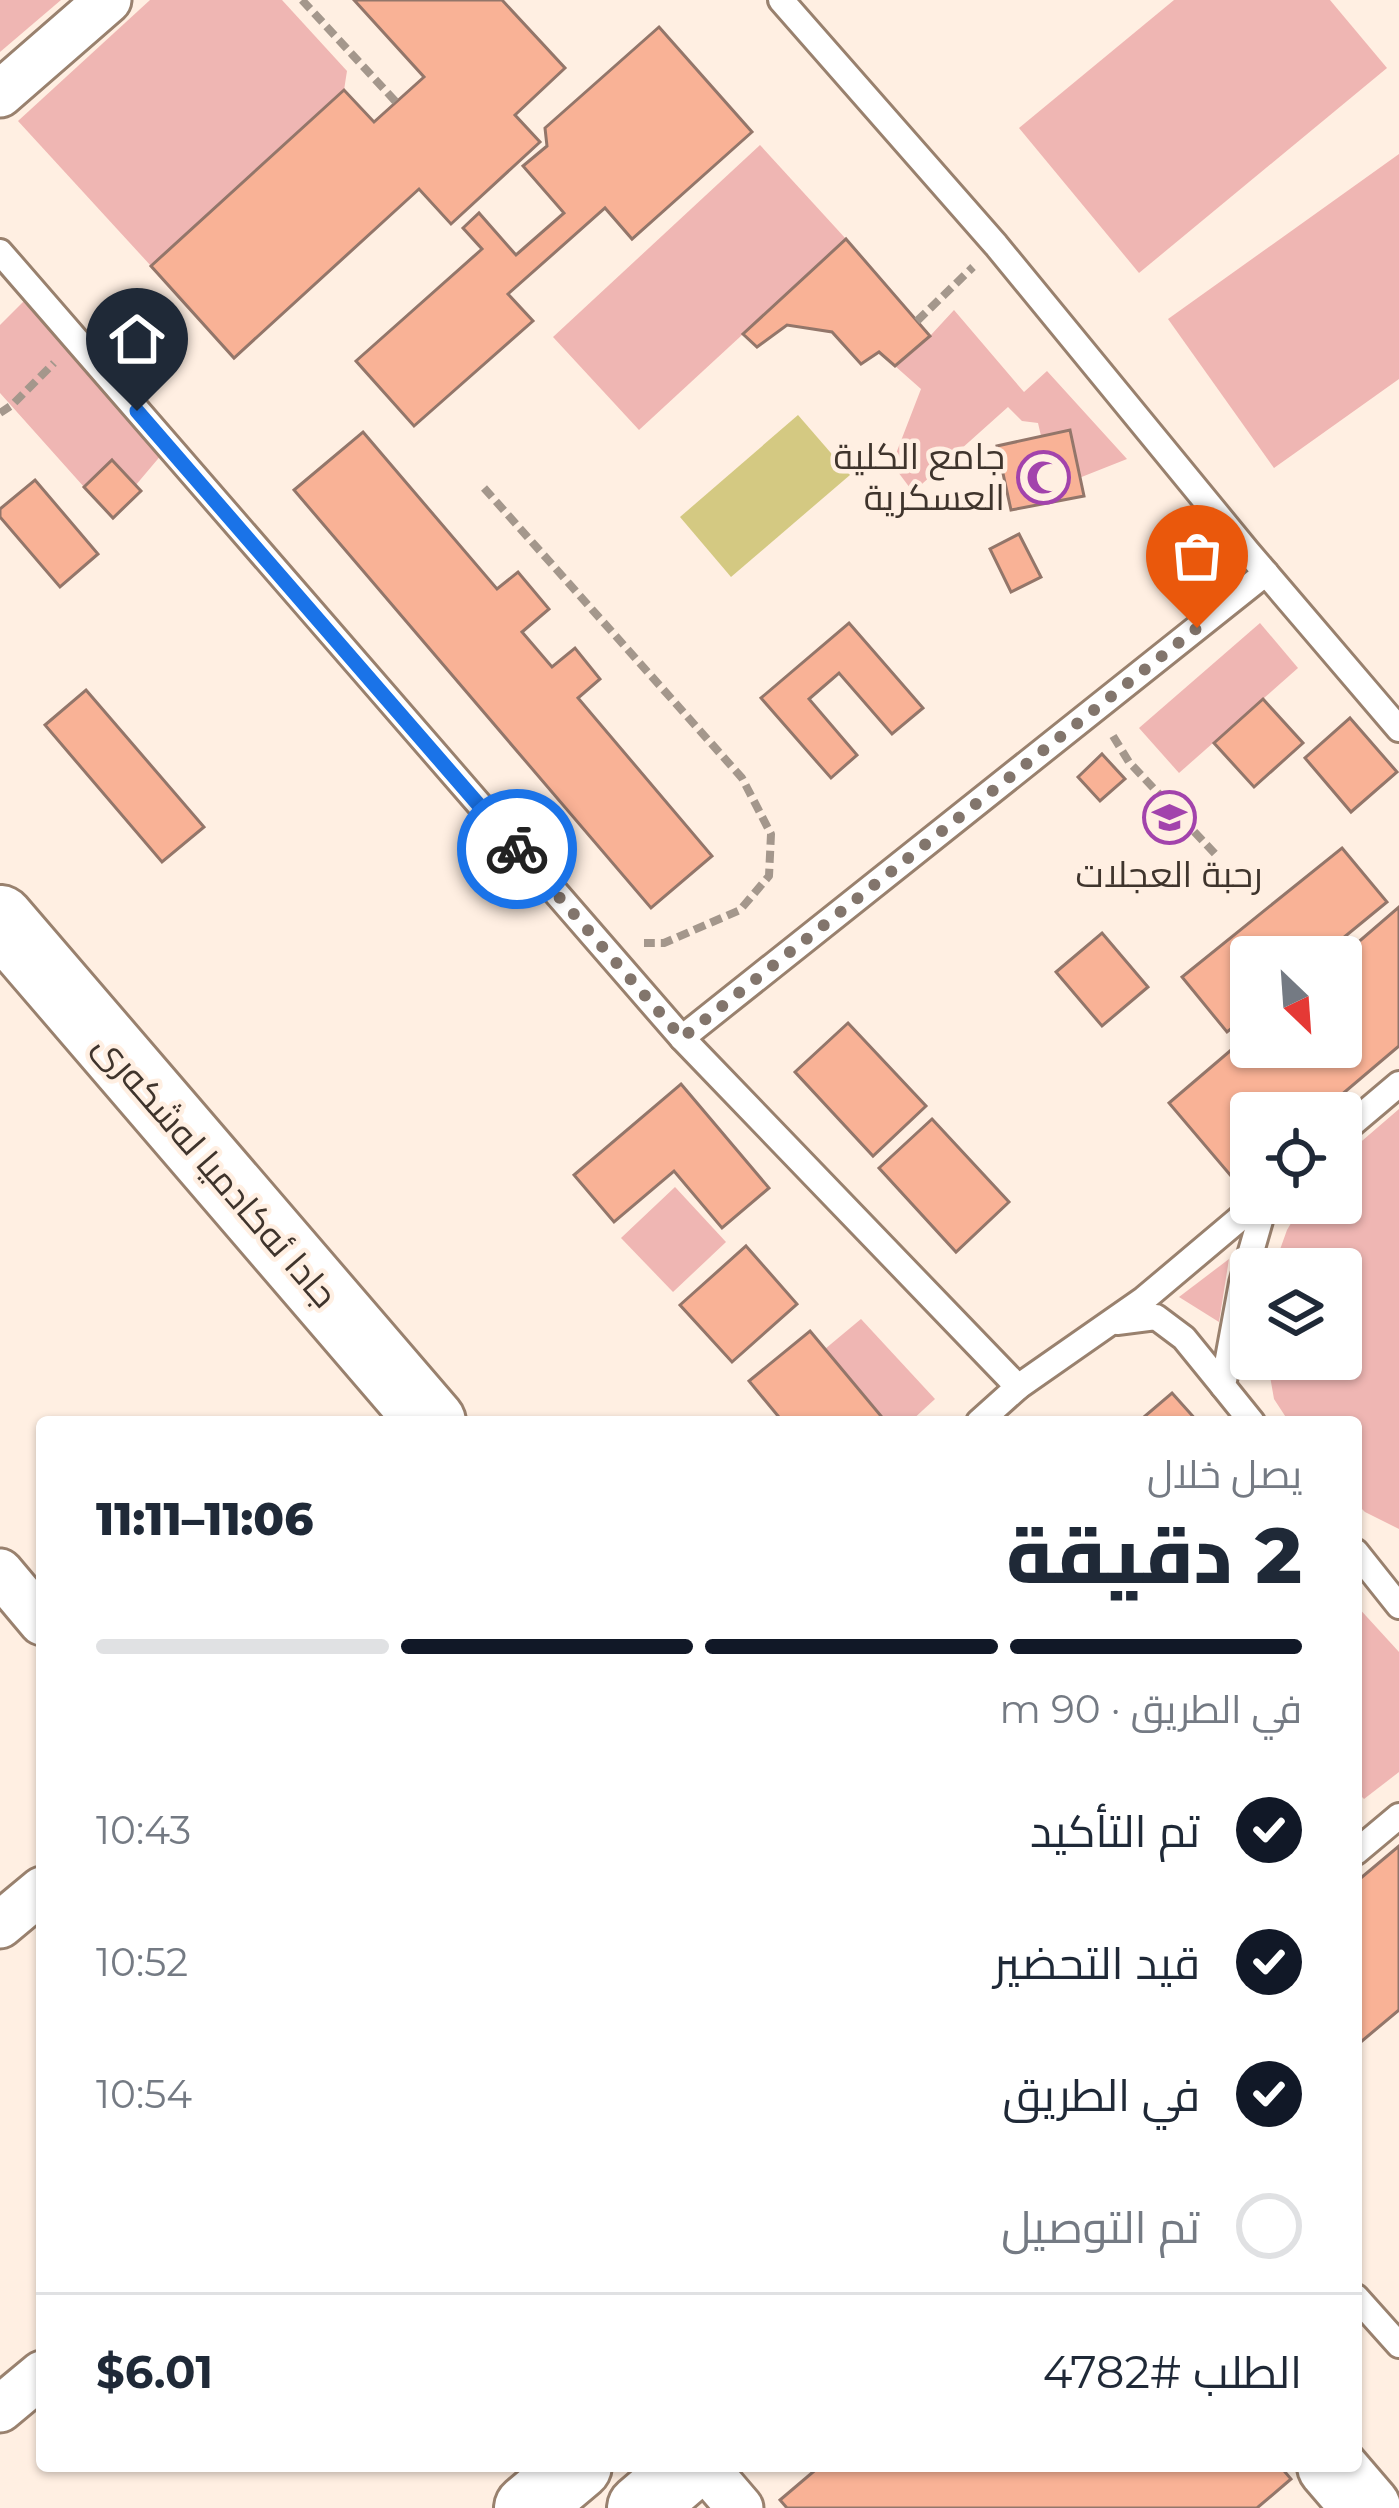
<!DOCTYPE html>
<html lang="ar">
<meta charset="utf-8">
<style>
:root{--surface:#fff;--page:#f2f2f3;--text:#1f2937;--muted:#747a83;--line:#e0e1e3;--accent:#111827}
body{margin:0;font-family:Montserrat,Cairo,sans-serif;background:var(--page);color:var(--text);direction:rtl;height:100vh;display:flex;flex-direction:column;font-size:45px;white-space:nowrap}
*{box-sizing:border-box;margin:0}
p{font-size:39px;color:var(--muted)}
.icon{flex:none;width:66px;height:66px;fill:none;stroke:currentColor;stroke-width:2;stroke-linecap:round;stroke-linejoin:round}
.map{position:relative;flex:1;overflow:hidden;direction:ltr}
.sheet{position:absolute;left:36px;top:1416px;width:1326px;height:1056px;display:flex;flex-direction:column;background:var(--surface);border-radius:12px;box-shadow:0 3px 9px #0004;direction:rtl}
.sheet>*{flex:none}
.needle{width:78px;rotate:155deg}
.tools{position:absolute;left:1230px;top:936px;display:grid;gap:24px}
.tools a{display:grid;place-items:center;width:132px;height:132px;border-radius:12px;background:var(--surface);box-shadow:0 3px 9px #0004;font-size:60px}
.pin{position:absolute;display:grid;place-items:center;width:102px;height:102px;color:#fff;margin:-123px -51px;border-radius:50% 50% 50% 0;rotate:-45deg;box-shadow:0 0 12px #0007}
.pin .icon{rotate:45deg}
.courier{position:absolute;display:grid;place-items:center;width:120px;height:120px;margin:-60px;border:9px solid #1a73e8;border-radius:50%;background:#fff;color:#222;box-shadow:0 3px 15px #0007}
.head em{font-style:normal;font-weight:800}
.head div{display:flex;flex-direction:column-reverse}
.head{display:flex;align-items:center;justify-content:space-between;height:204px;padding:0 60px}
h1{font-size:78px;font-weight:800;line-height:90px}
.bar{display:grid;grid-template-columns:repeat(4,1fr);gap:18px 12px;align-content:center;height:144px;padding:0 60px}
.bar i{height:15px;border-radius:9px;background:var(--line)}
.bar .current{background:var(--accent)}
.bar p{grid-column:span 4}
.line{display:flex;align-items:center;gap:30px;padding:0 60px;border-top:3px solid var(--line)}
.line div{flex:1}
ol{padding:0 60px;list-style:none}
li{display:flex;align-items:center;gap:36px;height:132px}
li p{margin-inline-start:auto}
li .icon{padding:12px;border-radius:50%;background:var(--accent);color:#fff;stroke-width:4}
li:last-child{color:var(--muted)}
li i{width:66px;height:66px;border:6px solid var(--line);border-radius:50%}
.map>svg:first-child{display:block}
.green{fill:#efb6b3}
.water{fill:#d4c982}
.building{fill:#f9b296;stroke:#93766a;stroke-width:3}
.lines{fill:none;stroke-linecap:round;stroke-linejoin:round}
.service-casing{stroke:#99816e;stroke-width:30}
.minor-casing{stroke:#99816e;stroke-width:51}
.secondary-casing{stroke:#99816e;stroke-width:72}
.path{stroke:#a4978c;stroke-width:8;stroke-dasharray:12 6;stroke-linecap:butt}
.service{stroke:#fff;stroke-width:24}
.minor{stroke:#fff;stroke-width:45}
.secondary{stroke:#fff;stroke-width:66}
.done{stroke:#82756c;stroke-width:12;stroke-dasharray:0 21.6}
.route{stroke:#1a73e8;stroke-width:15}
.labels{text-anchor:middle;stroke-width:9;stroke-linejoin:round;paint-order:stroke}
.poi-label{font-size:36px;fill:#3f342c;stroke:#ffefe2;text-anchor:end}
.street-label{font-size:36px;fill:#3f342c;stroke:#ffefe2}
</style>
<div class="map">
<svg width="1399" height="2508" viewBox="0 0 1399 2508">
<rect width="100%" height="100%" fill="#ffefe2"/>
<g class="green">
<path d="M0 0H61L0 52Z"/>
<path d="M150 0H282L347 71 344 90 151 266 18 121Z"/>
<path d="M1174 0H1330L1387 68 1139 273 1019 128Z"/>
<path d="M760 145 846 239 639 430 553 337Z"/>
<path d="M1399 154V379L1274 468 1168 319Z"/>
<path d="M34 291 168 447 135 486 112 460 84 487 0 393V325Z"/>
<path d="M954 310 1024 392 1047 371 1127 459 1079 478 1070 431 1041 436 1038 423 1022 421 1008 407 913 492 892 464 921 389 895 366 930 336Z"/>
<path d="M1260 623 1298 668 1179 773 1139 728Z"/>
<path d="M1399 1109V1529L1365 1512 1356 1503V1422H1289L1274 1399 1267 1359H1341V1269H1273L1287 1230 1303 1203H1341V1159Z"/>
<path d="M675 1187 726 1242 673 1292 621 1238Z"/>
<path d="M1229 1259 1219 1322 1179 1297Z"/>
<path d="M861 1319 935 1399 910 1422H886L825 1349Z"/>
<path d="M1356 1605 1399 1652V1772L1364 1799 1356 1791Z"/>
</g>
<path class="water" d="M798 415 850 475 731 577 680 517Z"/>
<g class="building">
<path d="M354 0H502L565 68 515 115 540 142 451 224 419 189 234 358 151 266 344 90 374 122 424 77Z"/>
<path d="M659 27 752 132 632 239 605 208 508 294 533 321 414 426 356 361 482 249 463 228 479 213 516 255 564 213 523 166 547 146 545 128Z"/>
<path d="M846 239 930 336 895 366 879 352 861 364 832 332 787 325 757 347 743 334Z"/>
<path d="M1070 430 1084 496 1011 510 997 446Z"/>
<path d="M363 432 497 589 518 572 549 609 522 632 552 667 575 648 600 679 578 698 712 856 651 908 294 490Z"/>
<path d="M112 460 141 491 113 518 84 487Z"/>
<path d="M35 480 98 554 60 587 0 517V509Z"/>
<path d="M1019 534 1041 577 1011 592 990 549Z"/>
<path d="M849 623 923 708 892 734 839 673 809 699 857 755 831 778 761 698Z"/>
<path d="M86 690 204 827 162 862 45 725Z"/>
<path d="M1263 699 1303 743 1254 787 1214 743Z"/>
<path d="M1350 718 1397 772 1351 812 1305 758Z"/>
<path d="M1102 754 1125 779 1100 801 1078 777Z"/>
<path d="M1342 848 1387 902 1320 957H1251V1013L1227 1032 1182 977Z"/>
<path d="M1399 907V1046L1320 1113H1251V1172L1237 1183 1169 1103 1251 1033V1047H1341V957Z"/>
<path d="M1102 933 1148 987 1102 1026 1056 972Z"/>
<path d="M848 1023 926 1106 873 1156 795 1072Z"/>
<path d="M681 1084 769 1188 722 1228 674 1171 614 1222 574 1175Z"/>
<path d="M932 1119 1009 1202 956 1252 879 1168Z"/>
<path d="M746 1246 797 1304 732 1362 680 1305Z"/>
<path d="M810 1331 825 1349 886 1422H783L749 1381Z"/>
<path d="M1172 1393 1198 1422H1138Z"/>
<path d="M1399 1846V2010L1356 2046V1882Z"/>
<path d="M820 2466H1280L1291 2479 1257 2508H787L780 2500Z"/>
</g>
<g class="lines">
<defs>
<g id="service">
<path d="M781 0 996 245 1247 551 1399 729"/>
<path d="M0 252 682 1038 1018 1387"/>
<path d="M682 1038 1266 573"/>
<path d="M1341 1133 1399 1084"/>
<path d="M1117 1322 1156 1317 1184 1338 1223 1386"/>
<path d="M979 1422 1018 1387 1144 1299 1258 1203"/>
<path d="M1252 1422 1223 1386 1242 1283 1265 1203"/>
<path d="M1356 1552 1399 1606"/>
<path d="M1356 1852 1399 1816"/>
<path d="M1356 2297 1399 2345"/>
</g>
<g id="minor">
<path d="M0 94 108 0"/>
<path d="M0 1572 42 1622"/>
<path d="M0 1925 42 1890"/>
<path d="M0 2409 42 2374"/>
<path d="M704 2466 740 2508"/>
</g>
<g id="secondary">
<path d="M0 919 432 1422"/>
<path d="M1331 2466 1367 2508"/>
<path d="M528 2508 578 2466"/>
<path d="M641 2508 690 2466"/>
</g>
</defs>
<use href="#service" class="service-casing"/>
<use href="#minor" class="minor-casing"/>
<use href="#secondary" class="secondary-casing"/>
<g class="path">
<path d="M302 0 396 102"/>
<path d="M917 321 973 267"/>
<path d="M0 413 12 405 54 363"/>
<path d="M484 488 742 778 771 834 769 876 740 910 664 943H644"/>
<path d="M1113 736 1129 762 1218 857"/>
</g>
<use href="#service" class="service"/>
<use href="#minor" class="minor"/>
<use href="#secondary" class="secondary"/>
</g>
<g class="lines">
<path class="done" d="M517 849 682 1038 1197 628"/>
<path class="route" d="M137 411 517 849"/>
</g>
<defs>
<symbol id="mosque-ring" viewBox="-11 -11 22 22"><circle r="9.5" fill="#ffefe2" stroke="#a243ac" stroke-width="1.5"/><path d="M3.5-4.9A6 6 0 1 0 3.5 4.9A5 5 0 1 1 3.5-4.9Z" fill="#a243ac"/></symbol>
<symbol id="university-ring" viewBox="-11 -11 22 22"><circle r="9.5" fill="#ffefe2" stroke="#a243ac" stroke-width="1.5"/><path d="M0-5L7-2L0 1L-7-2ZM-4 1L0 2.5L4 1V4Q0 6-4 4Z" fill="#a243ac"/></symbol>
</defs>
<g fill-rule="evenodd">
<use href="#mosque-ring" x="1014" y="448" width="59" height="59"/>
<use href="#university-ring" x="1140" y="788" width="59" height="59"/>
</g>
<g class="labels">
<g class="poi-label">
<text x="1005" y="469">جامع الكلية<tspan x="1005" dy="41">العسكرية</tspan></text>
<text x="1169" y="887" text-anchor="middle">رحبة العجلات</text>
</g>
<g class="street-label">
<text transform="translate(216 1170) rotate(49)" y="13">جادا ئه‌كادميا له‌شكه‌رى</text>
</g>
</g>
</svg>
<div class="tools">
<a><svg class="needle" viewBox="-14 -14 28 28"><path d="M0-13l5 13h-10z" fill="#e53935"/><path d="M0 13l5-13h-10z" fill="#747a83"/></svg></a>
<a><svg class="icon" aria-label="locate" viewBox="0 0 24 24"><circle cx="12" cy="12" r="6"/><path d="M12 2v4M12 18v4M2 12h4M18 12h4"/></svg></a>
<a><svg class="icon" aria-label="layers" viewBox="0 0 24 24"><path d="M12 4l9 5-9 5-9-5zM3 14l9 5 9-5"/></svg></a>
</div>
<div class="pin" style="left:1197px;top:628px;background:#ea580c"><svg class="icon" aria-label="bag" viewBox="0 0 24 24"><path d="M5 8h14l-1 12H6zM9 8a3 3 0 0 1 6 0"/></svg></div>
<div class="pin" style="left:137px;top:411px;background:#1f2937"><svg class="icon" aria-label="home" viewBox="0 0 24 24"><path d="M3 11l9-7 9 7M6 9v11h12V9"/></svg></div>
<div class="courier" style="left:517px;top:849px"><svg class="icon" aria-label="bike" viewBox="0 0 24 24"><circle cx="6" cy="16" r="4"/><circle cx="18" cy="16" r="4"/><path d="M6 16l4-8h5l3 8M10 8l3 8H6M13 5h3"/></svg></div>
<section class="sheet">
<div class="head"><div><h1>2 دقيقة</h1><p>يصل خلال</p></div><em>11:06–11:11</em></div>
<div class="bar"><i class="current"></i><i class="current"></i><i class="current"></i><i></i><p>في الطريق · 90 m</p></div>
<ol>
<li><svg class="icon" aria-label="check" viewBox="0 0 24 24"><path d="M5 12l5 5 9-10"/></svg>تم التأكيد<p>10:43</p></li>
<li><svg class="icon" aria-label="check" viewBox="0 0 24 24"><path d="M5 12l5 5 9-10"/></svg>قيد التحضير<p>10:52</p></li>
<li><svg class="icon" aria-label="check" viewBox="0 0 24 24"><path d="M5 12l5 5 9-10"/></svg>في الطريق<p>10:54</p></li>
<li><i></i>تم التوصيل</li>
</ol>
<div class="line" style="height:156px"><div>الطلب #4782</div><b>$6.01</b></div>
</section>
</div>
